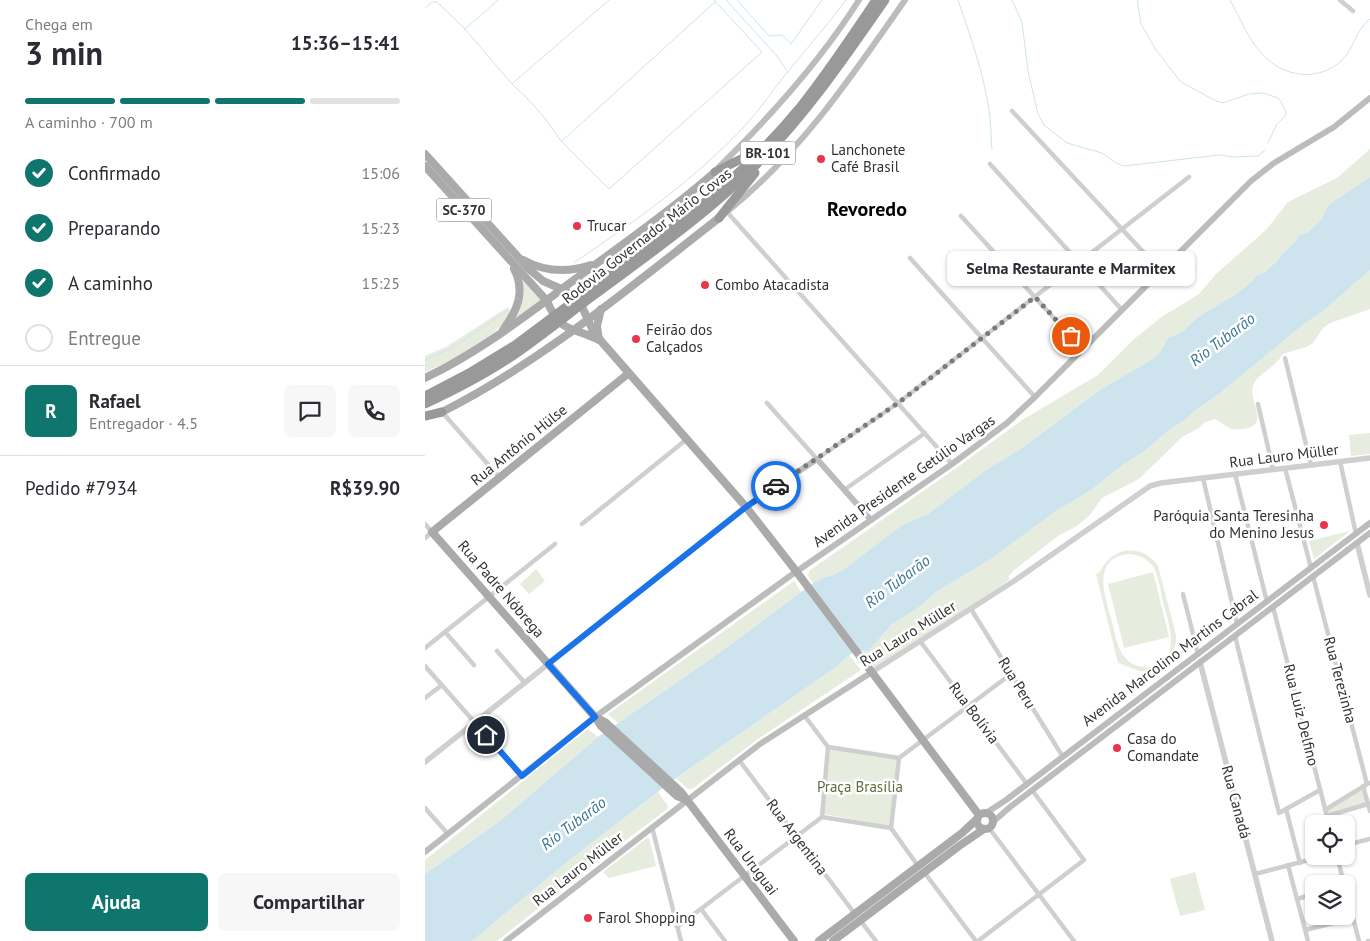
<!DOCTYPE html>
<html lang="pt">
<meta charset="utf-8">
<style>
:root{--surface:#fff;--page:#f7f7f7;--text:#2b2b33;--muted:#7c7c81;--line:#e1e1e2;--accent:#0f766e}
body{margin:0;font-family:"PT Sans",sans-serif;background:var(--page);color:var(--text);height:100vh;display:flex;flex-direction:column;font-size:19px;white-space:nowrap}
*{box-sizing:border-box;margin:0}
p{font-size:16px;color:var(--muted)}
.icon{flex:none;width:28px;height:28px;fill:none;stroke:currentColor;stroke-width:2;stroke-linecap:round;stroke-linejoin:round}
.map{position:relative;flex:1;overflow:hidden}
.side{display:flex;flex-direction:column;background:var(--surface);width:425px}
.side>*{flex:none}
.tools{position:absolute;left:880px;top:815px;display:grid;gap:10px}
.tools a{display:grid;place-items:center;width:50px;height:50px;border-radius:8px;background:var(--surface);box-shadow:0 1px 4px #0004;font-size:25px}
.pin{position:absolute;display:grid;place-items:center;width:42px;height:42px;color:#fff;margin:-21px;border:2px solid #fff;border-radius:50%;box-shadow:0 1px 5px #0007}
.courier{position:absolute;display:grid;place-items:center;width:50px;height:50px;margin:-25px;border:4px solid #1a73e8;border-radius:50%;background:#fff;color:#222;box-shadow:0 1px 6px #0007}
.bubble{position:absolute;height:35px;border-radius:8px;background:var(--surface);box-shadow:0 1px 4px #0004;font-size:16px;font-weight:700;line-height:35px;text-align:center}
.headline em{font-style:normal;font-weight:700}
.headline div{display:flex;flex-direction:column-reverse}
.headline{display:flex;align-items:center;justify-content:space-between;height:85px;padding:0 25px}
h1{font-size:32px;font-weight:700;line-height:38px}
.bar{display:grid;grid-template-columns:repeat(4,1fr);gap:8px 5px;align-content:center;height:60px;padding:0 25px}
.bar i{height:6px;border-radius:4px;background:var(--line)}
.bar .current{background:var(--accent)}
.bar p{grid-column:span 4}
.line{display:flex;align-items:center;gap:12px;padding:0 25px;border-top:1px solid var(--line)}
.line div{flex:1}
.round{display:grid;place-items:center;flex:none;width:52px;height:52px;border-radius:8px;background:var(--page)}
ol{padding:0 25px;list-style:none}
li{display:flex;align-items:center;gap:15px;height:55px}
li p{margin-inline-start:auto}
li .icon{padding:5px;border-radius:50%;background:var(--accent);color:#fff;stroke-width:4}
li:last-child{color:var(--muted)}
li i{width:28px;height:28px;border:2px solid var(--line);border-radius:50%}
.primary-button{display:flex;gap:10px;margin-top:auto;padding:10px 25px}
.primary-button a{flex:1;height:58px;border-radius:8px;background:var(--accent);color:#fff;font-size:20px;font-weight:700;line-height:58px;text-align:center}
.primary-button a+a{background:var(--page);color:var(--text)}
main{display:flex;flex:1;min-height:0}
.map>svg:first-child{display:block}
.green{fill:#e6ecde;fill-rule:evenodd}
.water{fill:#cde3ee}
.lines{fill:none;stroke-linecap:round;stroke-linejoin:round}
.stream{stroke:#cde3ee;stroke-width:1}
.minor{stroke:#cfcfcf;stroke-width:4.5}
.tertiary{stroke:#cfcfcf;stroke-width:5.5}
.secondary{stroke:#bcbcbc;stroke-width:6}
.primary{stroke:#aaa;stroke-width:8}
.motorway{stroke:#999;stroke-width:9}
.done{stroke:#7a7a7a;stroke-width:5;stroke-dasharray:0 9}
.route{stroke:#1a73e8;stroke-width:6}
.poi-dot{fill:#e9354a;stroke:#fff;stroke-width:2}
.labels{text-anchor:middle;stroke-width:5;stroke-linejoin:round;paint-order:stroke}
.shield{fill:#fff;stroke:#707070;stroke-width:1}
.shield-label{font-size:14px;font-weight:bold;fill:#323232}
.poi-label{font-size:15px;fill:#323232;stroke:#fff;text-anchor:start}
.street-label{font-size:15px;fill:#323232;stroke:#fff}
.park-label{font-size:15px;fill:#57703e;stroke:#fff}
.water-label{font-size:16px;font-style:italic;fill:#3d7897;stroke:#fff}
.district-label{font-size:20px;font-weight:bold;fill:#000;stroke:#fff}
</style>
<main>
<section class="side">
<div class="headline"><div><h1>3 min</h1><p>Chega em</p></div><em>15:36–15:41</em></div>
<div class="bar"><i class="current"></i><i class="current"></i><i class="current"></i><i></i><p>A caminho · 700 m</p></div>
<ol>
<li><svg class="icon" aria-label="check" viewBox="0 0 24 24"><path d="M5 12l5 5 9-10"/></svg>Confirmado<p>15:06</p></li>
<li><svg class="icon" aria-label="check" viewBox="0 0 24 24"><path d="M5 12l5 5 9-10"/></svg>Preparando<p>15:23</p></li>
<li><svg class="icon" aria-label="check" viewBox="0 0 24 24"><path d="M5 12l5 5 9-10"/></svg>A caminho<p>15:25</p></li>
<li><i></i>Entregue</li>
</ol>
<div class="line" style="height:90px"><b class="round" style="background:var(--accent);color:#fff">R</b><div><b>Rafael</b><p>Entregador · 4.5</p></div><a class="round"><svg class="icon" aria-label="chat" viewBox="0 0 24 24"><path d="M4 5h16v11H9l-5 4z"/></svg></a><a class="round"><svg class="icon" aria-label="phone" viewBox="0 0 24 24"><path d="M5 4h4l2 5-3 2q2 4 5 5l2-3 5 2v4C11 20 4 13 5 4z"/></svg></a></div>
<div class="line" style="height:65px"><div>Pedido #7934</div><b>R$39.90</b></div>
<div class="primary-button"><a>Ajuda</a><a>Compartilhar</a></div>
</section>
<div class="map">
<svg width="945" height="941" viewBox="0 0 945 941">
<rect width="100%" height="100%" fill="#fff"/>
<g class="green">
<path d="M945 149V177L943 180 905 205 896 220 882 233 874 235 870 242 857 254 853 260 840 272 832 275 827 281 813 293 773 317 757 332 743 338 735 352 729 358 675 390 597 448 561 470 503 514 477 525 418 570 406 576 399 577 388 583 383 576 384 571 537 464 597 420 673 375 709 339 738 316 774 294 791 274 841 230 863 202 912 178Z"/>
<path d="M945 270V309L905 323 898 328 888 343 881 347 858 354C851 367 832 374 828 386 823 400 846 425 819 429 816 429 811 430 807 429 801 427 796 422 790 419L780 422 774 428 757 437 714 479 677 498 665 515 652 526 633 536 589 570 584 576V580L545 607 450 667 448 666 436 649 444 651 466 625 493 608 511 592 566 559 631 511 666 490 699 464 717 453 748 427 759 421 768 412 794 394 879 324 898 311Z"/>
<path d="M97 275 117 299 90 318C98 303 99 291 97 275Z"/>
<path d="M83 307 85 314C70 340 27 360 0 372V356L21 347Z"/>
<path d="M945 433V454L926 456 924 435Z"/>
<path d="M925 531 889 559 884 541Z"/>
<path d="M699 551C714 549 725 555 733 566L751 635C753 656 736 674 715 671 707 669 700 665 693 663L671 574 675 572C680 561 688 554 699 551ZM704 554C715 555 723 559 729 568 734 579 736 591 738 602 744 623 759 666 721 667 710 667 701 661 696 652 691 642 689 629 686 618 680 594 666 558 704 554Z"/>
<path d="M111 569 120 581 104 594 95 584Z"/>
<path d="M728 572 744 637 699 648 683 584Z"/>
<path d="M369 581 376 592 304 646 193 723 183 714Z"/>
<path d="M423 654 436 670 333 739 267 789H263L251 778 411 667Z"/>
<path d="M163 729 173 737 75 821 0 874V860Z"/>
<path d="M405 749 472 760 464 826 399 814Z"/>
<path d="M937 789 941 804 903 814 902 810Z"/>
<path d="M233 792 243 806 242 809 158 873 72 941H47L142 862Z"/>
<path d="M222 838H224L231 866 184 878 178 872Z"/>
<path d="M770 872 780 910 755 916 745 879Z"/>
</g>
<path class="water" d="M945 177V270L898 311 879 324 794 394 768 412 759 421 748 427 717 453 699 464 666 490 631 511 566 559 511 592 493 608 466 625 444 651C429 648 421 657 411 667L251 778 142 862 47 941H0V874L75 821 173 737 304 646 388 583 399 577 406 576 418 570 477 525 503 514 561 470 597 448 675 390 729 358 735 352 743 338 757 332 773 317 813 293 827 281 832 275 840 272 853 260 857 254 870 242 874 235 882 233 896 220 904 205Z"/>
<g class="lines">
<g class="stream">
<path d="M301 0 352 56 362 71"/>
<path d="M312 0 344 36 357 35 366 44 397 0"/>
<path d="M533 0C546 38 560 77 565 117 566 128 566 138 567 149"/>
<path d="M587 0 597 22 603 71 613 114 619 125 642 143 677 153 691 163 699 166 794 155 809 157 833 156 840 150"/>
<path d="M712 0 716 24 731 50 756 82 791 101 798 103 824 94 838 93 853 98 856 102 861 112V115L852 124 843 143"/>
<path d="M805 0C815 18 823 38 836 53 857 77 893 83 917 60 929 49 929 32 945 19"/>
<path d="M0 8 7 2H12L40 29 87 84 101 97 119 117 136 141 184 189 337 52 289 0"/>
<path d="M40 29 73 0"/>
<path d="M88 83 184 0"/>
<path d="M137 141 291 1"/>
<path d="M150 262C209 222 269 180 319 127 334 111 347 91 361 74 381 49 402 26 421 0"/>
<path d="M0 360 27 348 84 310"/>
</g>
<g class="minor">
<path d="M915 0 928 11"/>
<path d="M587 111 736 271"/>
<path d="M565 164 697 310"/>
<path d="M302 212 527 464"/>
<path d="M536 216 657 349"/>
<path d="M485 258 610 397"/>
<path d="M860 358 886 465"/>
<path d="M342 403 392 459 473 403 764 177"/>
<path d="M833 404 848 469"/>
<path d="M17 412 75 478"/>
<path d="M915 461 931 534"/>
<path d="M860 468 886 568"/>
<path d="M810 474 842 602"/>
<path d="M778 478 812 624"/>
<path d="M419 490 500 433"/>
<path d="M0 524 7 532 0 538"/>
<path d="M157 524 262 439"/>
<path d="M888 576 942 784"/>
<path d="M758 594 773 654"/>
<path d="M848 607 904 824"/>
<path d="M546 609 638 757"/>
<path d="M20 632 49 665"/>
<path d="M810 636 854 813 895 790"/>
<path d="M495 641 602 784"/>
<path d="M0 648 130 544"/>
<path d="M72 651 100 683"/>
<path d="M0 666 97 776"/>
<path d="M0 698 17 685"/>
<path d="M379 715 403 747"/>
<path d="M403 747 474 758"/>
<path d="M474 758 586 674"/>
<path d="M314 760 430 914"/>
<path d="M938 786 945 811"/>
<path d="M0 808 23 834"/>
<path d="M861 809 875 863"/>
<path d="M900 810 944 783"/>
<path d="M902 816 943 804"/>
<path d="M397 817 403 747"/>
<path d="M397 817 466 828"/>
<path d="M227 827 256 941"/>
<path d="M466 828 474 758"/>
<path d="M466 828 493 866"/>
<path d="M564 828 649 941"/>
<path d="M921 845 945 839"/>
<path d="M912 856 919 884"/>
<path d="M863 865 883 941"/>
<path d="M499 872 551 941"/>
<path d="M830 874 899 856"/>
<path d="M921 891 934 941"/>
<path d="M872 899 889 894"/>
<path d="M276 909 300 941"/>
<path d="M435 920 451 941"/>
<path d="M252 927 397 817"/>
<path d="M880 930 928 918"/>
<path d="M553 941 659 860 607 790"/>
<path d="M943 941H945"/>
</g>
<g class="tertiary">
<path d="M932 543 945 595"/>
<path d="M775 662 847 941"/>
<path d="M447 672 589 581 725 486 736 483 945 458"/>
<path d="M0 762 321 507"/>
</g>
<g class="secondary">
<path d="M294 167C346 116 395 62 434 0"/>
<path d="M303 211C376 152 427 76 480 0"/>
<path d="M321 507 392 459 446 520"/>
<path d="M561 813 581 800 945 523"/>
<path d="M568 822 585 807 945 533"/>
<path d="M0 852 170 717 365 576 527 464 582 423 610 397 826 181 849 163 909 127 945 98"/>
<path d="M81 941 335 744 447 672"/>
</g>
<g class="primary">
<path d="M0 154 104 269 118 281 141 291 154 300 169 333 321 507 371 571 554 815"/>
<path d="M0 166 122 301C135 333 145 326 172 339"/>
<path d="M98 260C120 272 142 273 166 265"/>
<path d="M78 330C92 311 101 292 89 269"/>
<path d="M174 340 172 326 176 309"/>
<path d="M204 373 7 532 170 717 176 726 252 796 262 800"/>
<path d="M0 378C54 352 101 316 149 280 197 245 245 211 290 172"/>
<path d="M17 412C118 361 205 287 294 218"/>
<path d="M172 718 180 722 256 792 369 941"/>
<circle cx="560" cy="821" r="8"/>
<path d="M394 941 537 833 552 819"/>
<path d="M408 941 534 846 559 829"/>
</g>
<g class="motorway">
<path d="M290 172 322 156 330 150"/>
<path d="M294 218 330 173"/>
<path d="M0 396 44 373 90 345 264 215C305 183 343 146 376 106 403 72 427 36 451 0"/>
<path d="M0 404C30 390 59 375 86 357 114 338 141 316 168 296 223 255 281 215 330 166 380 116 420 58 460 0"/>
<path d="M0 416 17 412"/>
</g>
</g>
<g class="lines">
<path class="done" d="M351 486 473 403 610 297 646 336"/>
<path class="route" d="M61 735 97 776 170 717 123 664 321 507 351 486"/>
</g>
<g class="poi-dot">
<circle cx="396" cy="159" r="5"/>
<circle cx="152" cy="226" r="5"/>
<circle cx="280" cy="285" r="5"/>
<circle cx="211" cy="339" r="5"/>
<circle cx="899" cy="525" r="5"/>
<circle cx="692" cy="748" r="5"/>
<circle cx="163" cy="918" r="5"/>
</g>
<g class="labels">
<g class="shield">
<rect x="315.5" y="141.5" width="55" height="23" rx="4"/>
<rect x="11.5" y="198.5" width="55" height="23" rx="4"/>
</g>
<g class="shield-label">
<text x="343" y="158">BR-101</text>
<text x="39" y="215">SC-370</text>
</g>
<g class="poi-label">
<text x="406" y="155">Lanchonete<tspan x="406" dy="17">Café Brasil</tspan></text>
<text x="162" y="231">Trucar</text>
<text x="290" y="290">Combo Atacadista</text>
<text x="221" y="335">Feirão dos<tspan x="221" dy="17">Calçados</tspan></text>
<text x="889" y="521" text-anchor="end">Paróquia Santa Teresinha<tspan x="889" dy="17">do Menino Jesus</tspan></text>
<text x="702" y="744">Casa do<tspan x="702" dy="17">Comandate</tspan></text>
<text x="173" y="923">Farol Shopping</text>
</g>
<g class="street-label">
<text transform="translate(222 236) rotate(-38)" y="5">Rodovia Governador Mário Covas</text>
<text transform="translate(94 445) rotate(-39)" y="5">Rua Antônio Hülse</text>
<text transform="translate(859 456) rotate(-7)" y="5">Rua Lauro Müller</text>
<text transform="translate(479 481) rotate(-35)" y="5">Avenida Presidente Getúlio Vargas</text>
<text transform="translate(76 589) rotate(49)" y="5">Rua Padre Nóbrega</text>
<text transform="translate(483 634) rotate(-32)" y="5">Rua Lauro Müller</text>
<text transform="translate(745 658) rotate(-37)" y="5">Avenida Marcolino Martins Cabral</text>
<text transform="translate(915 680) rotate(75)" y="5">Rua Terezinha</text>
<text transform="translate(592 683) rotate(58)" y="5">Rua Peru</text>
<text transform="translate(549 713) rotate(53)" y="5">Rua Bolívia</text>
<text transform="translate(876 715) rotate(76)" y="5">Rua Luiz Delfino</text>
<text transform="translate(811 802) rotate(75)" y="5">Rua Canadá</text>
<text transform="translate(372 837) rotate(53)" y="5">Rua Argentina</text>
<text transform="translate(326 862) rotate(53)" y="5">Rua Uruguai</text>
<text transform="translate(153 869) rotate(-38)" y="5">Rua Lauro Müller</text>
</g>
<g class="park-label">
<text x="435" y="792">Praça Brasília</text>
</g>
<g class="water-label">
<text transform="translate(797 339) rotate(-37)" y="6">Rio Tubarão</text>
<text transform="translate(472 581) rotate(-37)" y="6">Rio Tubarão</text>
<text transform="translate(148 823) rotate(-37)" y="6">Rio Tubarão</text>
</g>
<g class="district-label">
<text x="442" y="216">Revoredo</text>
</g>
</g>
</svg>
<div class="tools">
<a><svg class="icon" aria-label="locate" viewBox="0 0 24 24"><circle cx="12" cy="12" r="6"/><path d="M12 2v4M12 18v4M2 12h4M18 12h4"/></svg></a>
<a><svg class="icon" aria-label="layers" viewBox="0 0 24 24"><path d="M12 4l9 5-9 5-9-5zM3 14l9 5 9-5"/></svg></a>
</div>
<div class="pin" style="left:646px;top:336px;background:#ea580c"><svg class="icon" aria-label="bag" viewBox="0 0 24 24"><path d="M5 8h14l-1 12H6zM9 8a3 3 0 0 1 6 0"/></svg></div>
<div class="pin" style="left:61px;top:735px;background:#1f2937"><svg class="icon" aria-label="home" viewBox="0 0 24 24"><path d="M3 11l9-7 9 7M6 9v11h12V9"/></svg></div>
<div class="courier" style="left:351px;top:486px"><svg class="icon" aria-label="car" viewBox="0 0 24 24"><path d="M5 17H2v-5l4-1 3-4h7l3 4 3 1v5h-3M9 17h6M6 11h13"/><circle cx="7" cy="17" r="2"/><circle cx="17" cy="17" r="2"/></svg></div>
<div class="bubble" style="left:522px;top:251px;width:248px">Selma Restaurante e Marmitex</div>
</div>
</main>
